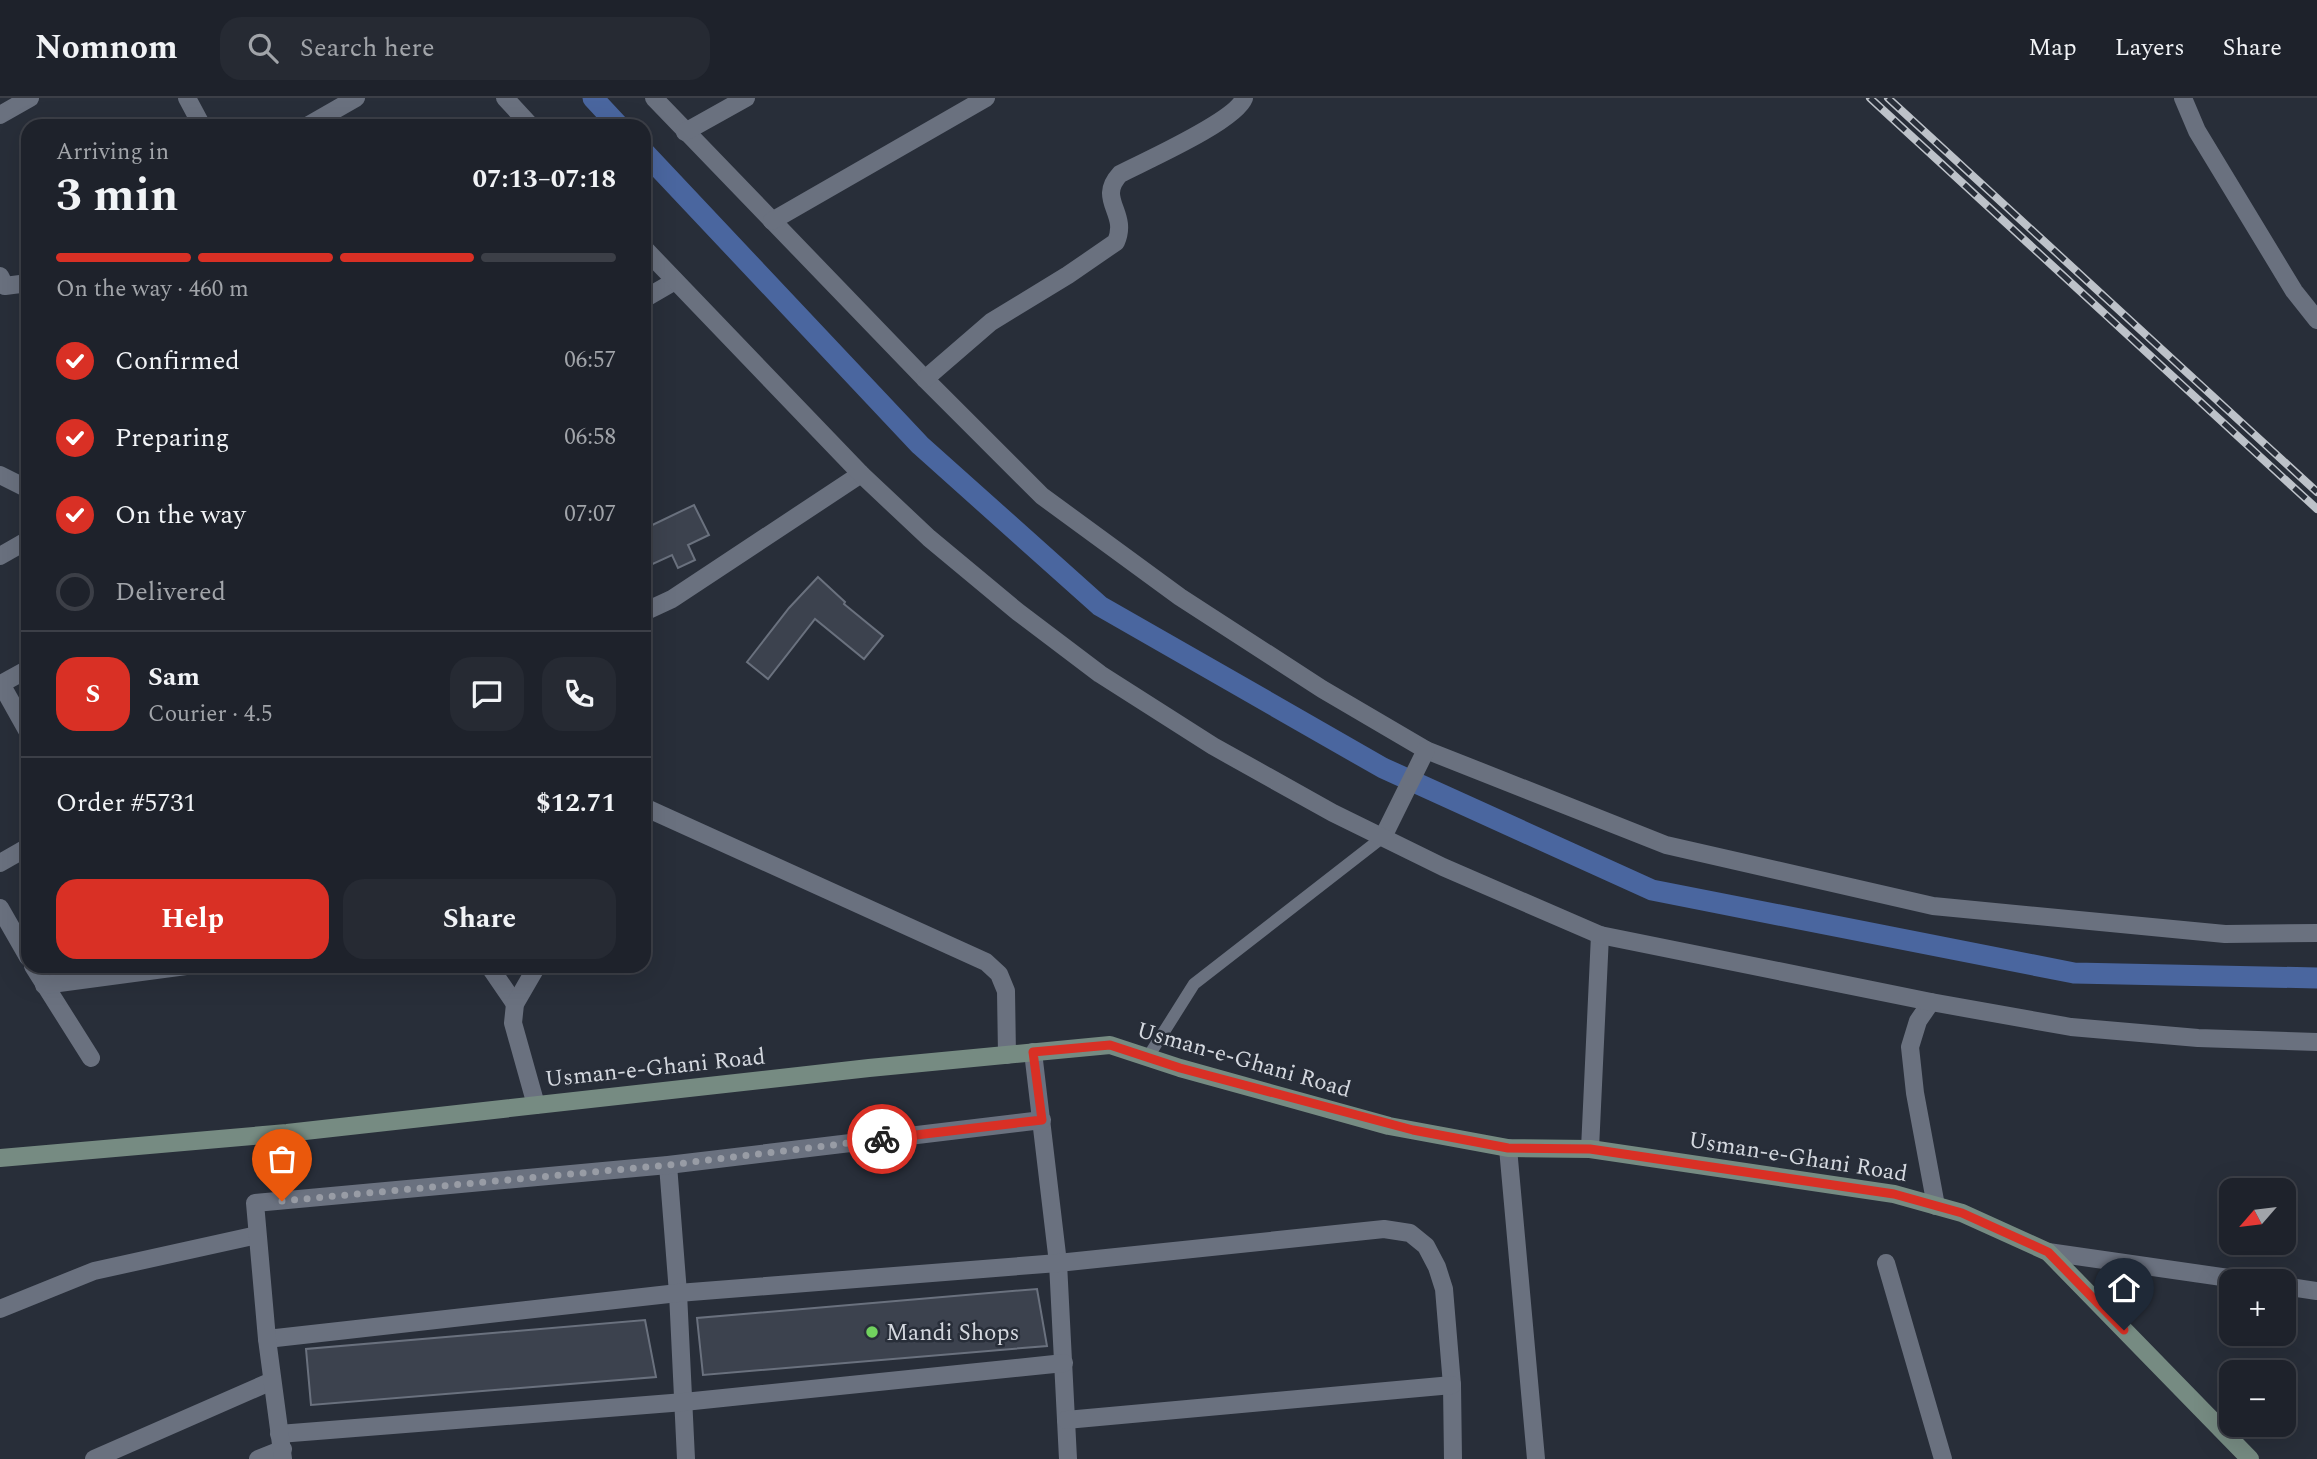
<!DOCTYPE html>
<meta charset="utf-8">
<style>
:root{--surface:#1e222b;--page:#262a33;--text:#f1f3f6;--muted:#a1a4a9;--line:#3c3f47;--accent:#d93025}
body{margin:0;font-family:Spectral,serif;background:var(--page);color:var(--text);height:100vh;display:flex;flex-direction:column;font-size:26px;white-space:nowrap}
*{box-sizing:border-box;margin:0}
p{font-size:23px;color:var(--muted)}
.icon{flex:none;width:38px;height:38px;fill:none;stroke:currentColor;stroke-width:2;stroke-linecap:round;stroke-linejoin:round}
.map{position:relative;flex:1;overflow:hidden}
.sheet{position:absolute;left:21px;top:21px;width:630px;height:854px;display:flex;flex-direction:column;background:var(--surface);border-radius:21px;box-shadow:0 7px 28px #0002,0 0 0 2px var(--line)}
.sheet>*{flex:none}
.needle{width:46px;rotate:242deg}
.tools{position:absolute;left:2219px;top:1080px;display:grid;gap:14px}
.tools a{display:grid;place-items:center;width:77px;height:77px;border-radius:14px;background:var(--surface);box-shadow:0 7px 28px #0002,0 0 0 2px var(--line);font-size:35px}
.pin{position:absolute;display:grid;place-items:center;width:60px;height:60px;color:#fff;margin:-72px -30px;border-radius:50% 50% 50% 0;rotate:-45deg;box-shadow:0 0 7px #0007}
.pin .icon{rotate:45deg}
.courier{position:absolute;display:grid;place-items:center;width:70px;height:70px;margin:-35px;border:5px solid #d93025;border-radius:50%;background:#fff;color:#222;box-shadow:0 2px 9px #0007}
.head em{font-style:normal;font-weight:700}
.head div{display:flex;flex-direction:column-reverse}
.head{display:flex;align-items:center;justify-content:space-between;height:119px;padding:0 35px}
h1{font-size:46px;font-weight:700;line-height:52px}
.bar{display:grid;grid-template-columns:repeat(4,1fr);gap:10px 7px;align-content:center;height:84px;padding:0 35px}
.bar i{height:9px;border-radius:5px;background:var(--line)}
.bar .current{background:var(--accent)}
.bar p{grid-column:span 4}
.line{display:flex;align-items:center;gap:18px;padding:0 35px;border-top:2px solid var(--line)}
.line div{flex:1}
.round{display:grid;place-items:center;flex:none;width:74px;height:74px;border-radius:21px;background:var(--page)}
ol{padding:0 35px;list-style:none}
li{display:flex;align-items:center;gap:21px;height:77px}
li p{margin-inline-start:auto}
li .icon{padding:7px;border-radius:50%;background:var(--accent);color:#fff;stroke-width:4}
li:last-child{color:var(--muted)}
li i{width:38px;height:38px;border:4px solid var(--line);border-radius:50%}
.action{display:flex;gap:14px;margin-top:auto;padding:14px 35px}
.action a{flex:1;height:80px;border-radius:21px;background:var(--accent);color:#fff;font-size:28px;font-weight:700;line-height:80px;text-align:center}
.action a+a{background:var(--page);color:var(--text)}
header{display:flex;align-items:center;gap:42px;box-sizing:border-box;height:98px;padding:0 35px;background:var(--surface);border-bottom:2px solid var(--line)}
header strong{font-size:33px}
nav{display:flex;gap:38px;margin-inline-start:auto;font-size:24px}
.search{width:490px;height:63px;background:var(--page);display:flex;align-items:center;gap:18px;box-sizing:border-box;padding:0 24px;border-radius:21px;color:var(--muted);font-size:26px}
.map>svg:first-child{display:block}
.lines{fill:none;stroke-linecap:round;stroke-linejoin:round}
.canal{stroke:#4a669f;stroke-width:21}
.building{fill:#3c424e;stroke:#6a717e;stroke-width:2}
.service{stroke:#6a717f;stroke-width:12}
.minor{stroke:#6a717f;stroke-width:18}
.tertiary{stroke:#6a717f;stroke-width:18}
.secondary{stroke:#768b82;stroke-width:18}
.rail-casing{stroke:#bdc2c9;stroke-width:8}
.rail{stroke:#282e39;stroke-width:5;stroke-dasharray:16;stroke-linecap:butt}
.done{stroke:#989ca5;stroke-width:7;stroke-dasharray:0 12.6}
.route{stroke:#d93025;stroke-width:9}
.poi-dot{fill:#71d25e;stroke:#282e39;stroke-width:2.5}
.labels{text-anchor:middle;stroke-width:5;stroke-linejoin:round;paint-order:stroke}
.street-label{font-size:23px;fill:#d4d8df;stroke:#282e39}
.poi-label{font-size:23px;fill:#d4d8df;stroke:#282e39;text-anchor:start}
</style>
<header>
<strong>Nomnom</strong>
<div class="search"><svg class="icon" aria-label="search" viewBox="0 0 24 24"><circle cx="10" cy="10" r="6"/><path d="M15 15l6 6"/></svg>Search here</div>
<nav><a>Map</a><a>Layers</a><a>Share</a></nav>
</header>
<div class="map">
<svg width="2317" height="1361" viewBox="0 0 2317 1361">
<rect width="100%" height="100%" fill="#282e39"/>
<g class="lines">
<g class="canal">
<path d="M593 0 619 28"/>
<path d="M644 54 920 347 1100 508 1383 670 1652 792 2074 875 2317 880"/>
</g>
</g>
<g class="building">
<path d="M694 407 709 437 688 447 695 462 678 470 672 457 644 470V431Z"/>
<path d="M818 479 845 504 844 506 883 538 864 561 815 521 768 581 747 564 789 510Z"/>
<path d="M1037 1191 1047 1248 703 1277 697 1220Z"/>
<path d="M645 1222 656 1279 311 1307 306 1251Z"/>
</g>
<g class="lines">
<path class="service" d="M1148 959 1194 886 1383 739"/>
<g class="minor">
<path d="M187 0 202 28"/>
<path d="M654 0 925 281 1042 398 1180 499 1322 591 1426 652 1666 747 1933 808 2225 836 2317 835"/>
<path d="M2183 0 2197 33 2294 193 2317 222"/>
<path d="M0 17 30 0"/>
<path d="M307 28 356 0"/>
<path d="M685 34 746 0"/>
<path d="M772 123 986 0"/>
<path d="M0 178 5 188 28 185"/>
<path d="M644 201 675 183"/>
<path d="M925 281 991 224 1068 177 1116 144C1129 114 1096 102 1120 76 1145 63 1236 23 1244 0"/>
<path d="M0 377 28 391"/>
<path d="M0 458 28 442"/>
<path d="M644 514 672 501 861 376"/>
<path d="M28 571 1 586 28 634"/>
<path d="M644 709 986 864 999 876 1006 893 1007 957"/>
<path d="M1383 739 1426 652"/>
<path d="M0 765 28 749"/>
<path d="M0 810 28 859"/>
<path d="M33 868 91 960"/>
<path d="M489 868 515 906"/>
<path d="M44 887 186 868"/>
<path d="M1931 904 1918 923 1910 949 1915 995 1936 1108"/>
<path d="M1033 954 1058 1165 1068 1361"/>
<path d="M536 1007 513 925 515 906 537 868"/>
<path d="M1508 1050 1536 1361"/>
<path d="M1590 1051 1600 837"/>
<path d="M668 1067 678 1195 686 1361"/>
<path d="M2048 1154 2250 1183"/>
<path d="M1886 1165 1943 1361"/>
<path d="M2284 1188 2317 1193"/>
<path d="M0 1211 94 1173 257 1137"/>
<path d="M267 1241 678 1195 1058 1165 1384 1131 1410 1135 1426 1148 1437 1169 1444 1191 1452 1287 1453 1361"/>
<path d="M1066 1322 1452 1287"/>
<path d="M279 1336 684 1304 1064 1265"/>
<path d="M94 1361 272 1283"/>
<path d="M258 1361 283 1351"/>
<path d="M283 1361 267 1241 255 1105 668 1067 1042 1022"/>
</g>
<g class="tertiary">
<path d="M505 0 531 28"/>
<path d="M644 150 861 376 929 440 1018 514 1100 576 1213 648 1333 715 1443 769 1600 837 1931 904 2071 929 2198 940 2317 944"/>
</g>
<path class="secondary" d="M0 1060 287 1035 869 970 1110 947 1180 970 1389 1028 1508 1050 1590 1051 1894 1096 1962 1115 2048 1154 2250 1361"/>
<defs>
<g id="rail">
<path d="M1870 0 2317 411"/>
<path d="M1888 0 2317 394"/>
</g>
</defs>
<use href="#rail" class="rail-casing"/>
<use href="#rail" class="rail"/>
</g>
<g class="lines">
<path class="done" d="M282 1103 668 1067 882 1041"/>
<path class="route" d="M882 1041 1042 1022 1033 954 1110 947 1180 970 1413 1032 1508 1050 1590 1051 1894 1096 1962 1115 2048 1154 2124 1232"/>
</g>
<circle class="poi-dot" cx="872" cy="1234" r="7"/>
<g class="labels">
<g class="street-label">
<text transform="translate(1244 961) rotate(16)" y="8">Usman-e-Ghani Road</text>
<text transform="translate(655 969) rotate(-6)" y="8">Usman-e-Ghani Road</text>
<text transform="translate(1798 1058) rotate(9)" y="8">Usman-e-Ghani Road</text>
</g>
<g class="poi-label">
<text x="886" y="1242">Mandi Shops</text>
</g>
</g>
</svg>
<div class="tools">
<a><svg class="needle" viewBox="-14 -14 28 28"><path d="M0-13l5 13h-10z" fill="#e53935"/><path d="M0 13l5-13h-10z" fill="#a1a4a9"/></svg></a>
<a>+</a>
<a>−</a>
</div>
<div class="pin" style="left:282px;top:1103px;background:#ea580c"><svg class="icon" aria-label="bag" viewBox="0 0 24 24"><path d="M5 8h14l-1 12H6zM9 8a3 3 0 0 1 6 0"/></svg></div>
<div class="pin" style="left:2124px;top:1232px;background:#1f2937"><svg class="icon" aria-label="home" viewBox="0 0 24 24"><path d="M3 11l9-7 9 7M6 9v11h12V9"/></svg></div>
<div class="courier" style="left:882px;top:1041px"><svg class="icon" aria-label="bike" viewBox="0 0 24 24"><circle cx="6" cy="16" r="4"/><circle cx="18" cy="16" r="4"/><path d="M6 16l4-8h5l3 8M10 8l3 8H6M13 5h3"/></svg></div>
<section class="sheet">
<div class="head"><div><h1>3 min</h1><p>Arriving in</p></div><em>07:13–07:18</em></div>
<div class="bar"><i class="current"></i><i class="current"></i><i class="current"></i><i></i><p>On the way · 460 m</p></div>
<ol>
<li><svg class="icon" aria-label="check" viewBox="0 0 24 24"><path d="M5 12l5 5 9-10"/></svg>Confirmed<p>06:57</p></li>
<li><svg class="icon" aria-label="check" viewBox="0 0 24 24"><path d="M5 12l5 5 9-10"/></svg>Preparing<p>06:58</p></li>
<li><svg class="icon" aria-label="check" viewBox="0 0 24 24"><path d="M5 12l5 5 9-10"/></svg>On the way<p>07:07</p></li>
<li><i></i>Delivered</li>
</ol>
<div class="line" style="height:126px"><b class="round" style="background:var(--accent);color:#fff">S</b><div><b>Sam</b><p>Courier · 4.5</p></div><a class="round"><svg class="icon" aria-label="chat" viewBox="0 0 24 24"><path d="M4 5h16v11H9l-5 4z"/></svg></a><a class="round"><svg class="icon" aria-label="phone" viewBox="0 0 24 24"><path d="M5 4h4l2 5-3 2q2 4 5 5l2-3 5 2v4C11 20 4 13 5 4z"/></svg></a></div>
<div class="line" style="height:91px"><div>Order #5731</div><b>$12.71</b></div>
<div class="action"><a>Help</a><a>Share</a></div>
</section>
</div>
